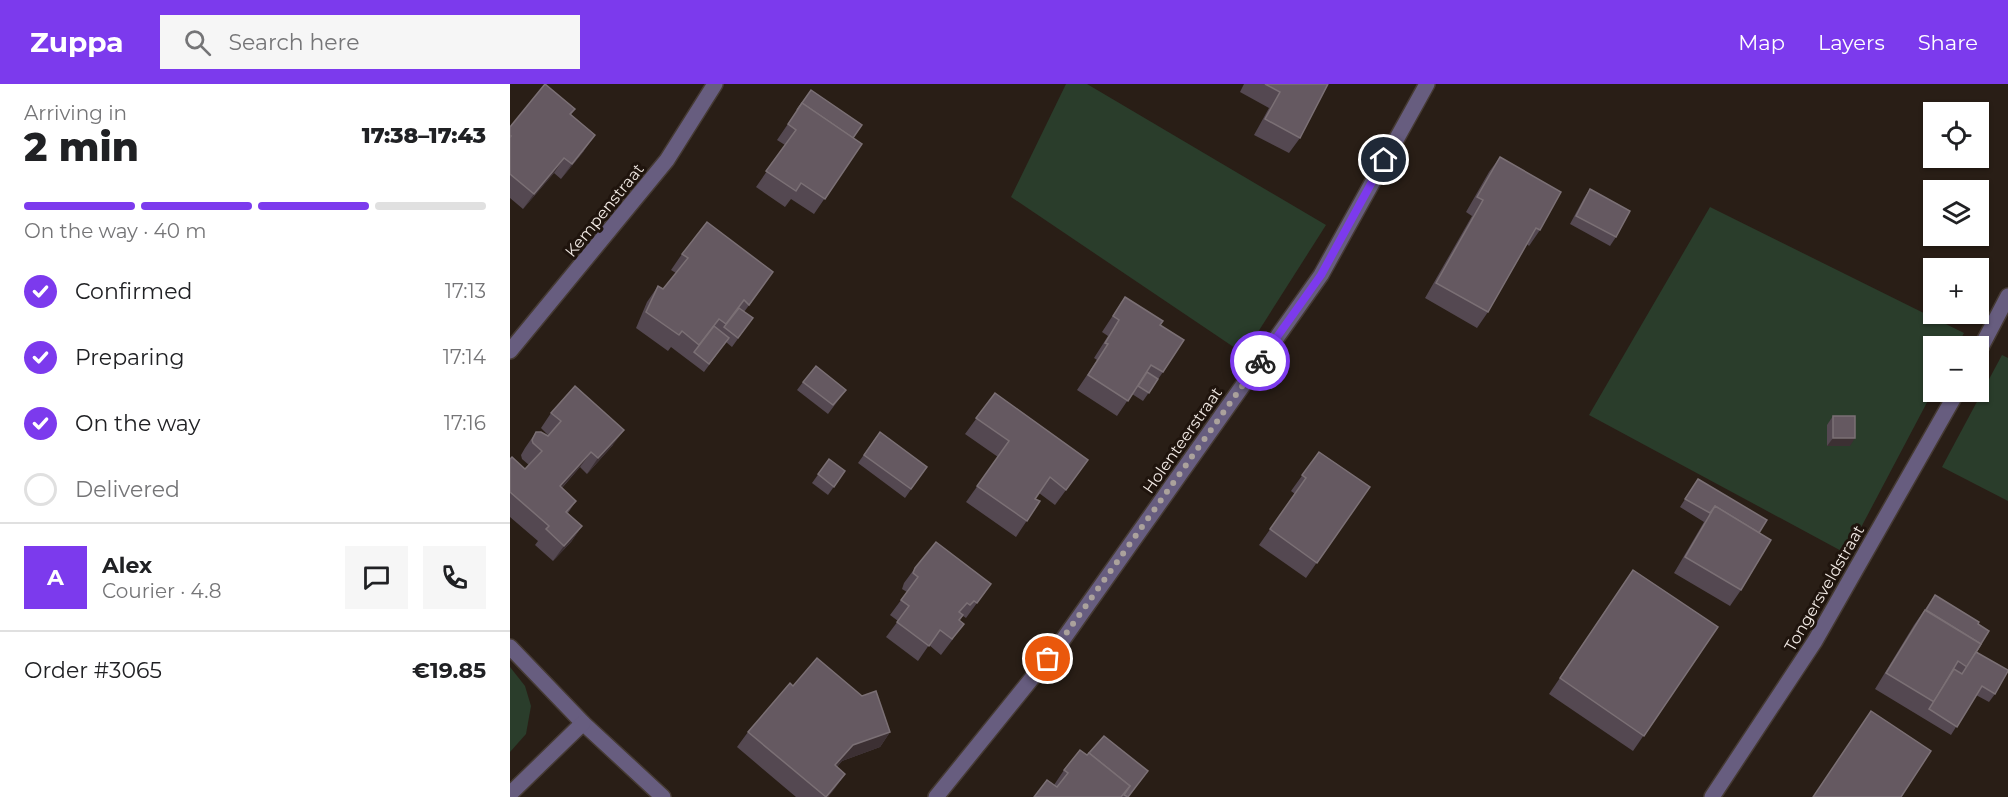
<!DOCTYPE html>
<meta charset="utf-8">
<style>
:root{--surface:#fff;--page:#f6f6f6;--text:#202124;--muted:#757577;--line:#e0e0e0;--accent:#7c3aed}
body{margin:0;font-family:Montserrat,sans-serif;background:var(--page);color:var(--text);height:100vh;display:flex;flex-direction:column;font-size:22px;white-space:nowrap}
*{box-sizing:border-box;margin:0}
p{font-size:20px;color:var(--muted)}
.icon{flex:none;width:33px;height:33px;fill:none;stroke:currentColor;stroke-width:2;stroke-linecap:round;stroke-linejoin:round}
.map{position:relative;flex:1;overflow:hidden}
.sheet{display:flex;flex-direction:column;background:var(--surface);width:510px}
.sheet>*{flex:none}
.fabs{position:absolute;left:1413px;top:18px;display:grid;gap:12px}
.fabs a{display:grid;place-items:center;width:66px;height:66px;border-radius:0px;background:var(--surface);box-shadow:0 2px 4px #0004;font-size:30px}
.pin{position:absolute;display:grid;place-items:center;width:51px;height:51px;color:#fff;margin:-26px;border:3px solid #fff;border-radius:50%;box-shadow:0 2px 6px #0007}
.courier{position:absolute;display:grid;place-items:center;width:60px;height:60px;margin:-30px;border:4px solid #7c3aed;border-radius:50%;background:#fff;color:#222;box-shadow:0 2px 8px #0007}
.summary em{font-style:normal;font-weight:800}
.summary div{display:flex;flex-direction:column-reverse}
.summary{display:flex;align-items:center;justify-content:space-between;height:102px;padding:0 24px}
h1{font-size:39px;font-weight:800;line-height:45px}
.bar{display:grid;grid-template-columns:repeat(4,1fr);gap:9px 6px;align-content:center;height:72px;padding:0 24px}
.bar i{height:8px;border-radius:4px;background:var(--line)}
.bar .on{background:var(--accent)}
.bar p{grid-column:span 4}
.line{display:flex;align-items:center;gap:15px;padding:0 24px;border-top:2px solid var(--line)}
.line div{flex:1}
.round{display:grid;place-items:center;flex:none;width:63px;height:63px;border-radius:0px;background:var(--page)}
ol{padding:0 24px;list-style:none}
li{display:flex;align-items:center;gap:18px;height:66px}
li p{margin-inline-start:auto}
li .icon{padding:6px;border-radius:50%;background:var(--accent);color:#fff;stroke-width:4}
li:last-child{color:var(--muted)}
li i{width:33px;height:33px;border:3px solid var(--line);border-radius:50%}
header{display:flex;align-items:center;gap:36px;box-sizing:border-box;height:84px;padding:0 30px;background:var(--accent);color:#fff}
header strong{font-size:28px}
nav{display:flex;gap:33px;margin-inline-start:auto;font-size:21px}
.search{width:420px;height:54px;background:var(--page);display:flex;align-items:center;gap:15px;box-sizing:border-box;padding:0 21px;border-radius:0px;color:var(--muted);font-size:22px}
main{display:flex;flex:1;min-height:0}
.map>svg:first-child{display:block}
.green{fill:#2a3d2b}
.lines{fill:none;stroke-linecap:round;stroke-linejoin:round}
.minor-casing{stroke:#453a33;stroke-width:18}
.minor{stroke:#675d7f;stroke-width:15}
.wall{fill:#544851}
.shaded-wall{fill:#3c3033}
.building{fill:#655961;stroke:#7b7075;stroke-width:1.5}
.done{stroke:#aba29c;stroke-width:6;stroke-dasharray:0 10.8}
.route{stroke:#7c3aed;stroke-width:8}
.labels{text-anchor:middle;stroke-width:6;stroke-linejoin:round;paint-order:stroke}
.street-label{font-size:16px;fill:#f1e9e4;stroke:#1f140d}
</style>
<header>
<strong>Zuppa</strong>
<div class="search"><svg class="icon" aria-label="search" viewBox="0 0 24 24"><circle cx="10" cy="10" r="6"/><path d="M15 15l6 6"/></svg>Search here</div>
<nav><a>Map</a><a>Layers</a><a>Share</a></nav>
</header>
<main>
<section class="sheet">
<div class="summary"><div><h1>2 min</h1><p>Arriving in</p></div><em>17:38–17:43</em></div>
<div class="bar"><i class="on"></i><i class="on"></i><i class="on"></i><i></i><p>On the way · 40 m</p></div>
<ol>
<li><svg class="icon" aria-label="check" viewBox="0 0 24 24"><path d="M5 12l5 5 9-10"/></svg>Confirmed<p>17:13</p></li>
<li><svg class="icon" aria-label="check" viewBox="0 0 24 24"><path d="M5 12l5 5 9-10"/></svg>Preparing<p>17:14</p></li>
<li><svg class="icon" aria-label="check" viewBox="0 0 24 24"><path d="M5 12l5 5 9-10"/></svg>On the way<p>17:16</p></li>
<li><i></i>Delivered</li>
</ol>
<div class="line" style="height:108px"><b class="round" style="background:var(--accent);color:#fff">A</b><div><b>Alex</b><p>Courier · 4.8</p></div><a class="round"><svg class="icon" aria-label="chat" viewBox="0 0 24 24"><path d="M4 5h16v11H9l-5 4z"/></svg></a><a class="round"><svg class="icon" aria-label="phone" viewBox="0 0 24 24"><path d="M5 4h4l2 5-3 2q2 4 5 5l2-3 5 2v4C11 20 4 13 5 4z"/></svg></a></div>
<div class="line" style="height:78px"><div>Order #3065</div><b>€19.85</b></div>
</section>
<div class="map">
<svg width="1498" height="713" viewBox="0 0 1498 713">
<rect width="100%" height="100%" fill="#291e16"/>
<g class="green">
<path d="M556 0H577L816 141 734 270 501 113Z"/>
<path d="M1200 123 1454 249 1447 262H1424L1423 307 1337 470 1079 331Z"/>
<path d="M1492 271 1498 274V417L1432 383Z"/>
<path d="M0 583 15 602 21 622 16 650 0 668Z"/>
</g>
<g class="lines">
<defs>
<g id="minor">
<path d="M0 267 157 76 205 0"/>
<path d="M1468 269 1498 212"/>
<path d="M0 563 73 639 153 713"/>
<path d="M0 710 73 639"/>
<path d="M426 713 552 557 811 191 917 0"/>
<path d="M1202 713 1305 557 1447 308"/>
</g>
</defs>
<use href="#minor" class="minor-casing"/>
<use href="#minor" class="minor"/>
</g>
<g class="wall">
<path d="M734 0H818L790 54 779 69 744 51 759 24 730 8Z"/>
<path d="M301 6 343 54 352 60 304 130 281 115 275 123 246 103 275 61 267 56Z"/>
<path d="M65 25 61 31 74 67 51 95 44 89 13 125 0 114V43Z"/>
<path d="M990 73 1030 146 1019 162 1017 160 978 228 967 244 915 214 962 132 956 128 979 88Z"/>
<path d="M1080 105 1106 153 1100 162 1060 140 1074 114Z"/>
<path d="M172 170 252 204 234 228 237 242 222 263 216 258 194 288 161 263 158 267 126 244 137 218 148 202 153 205 166 189 161 186Z"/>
<path d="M615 213 650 241 653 288 633 317 622 310 607 332 567 306 587 276 584 274 598 252 592 248Z"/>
<path d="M293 298 336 306 318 330 287 306Z"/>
<path d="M485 309 578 376 545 421 529 409 525 415 530 417 506 453 456 418 488 373 455 350Z"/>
<path d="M41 329 103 361 77 390 70 383 52 404 66 417 58 429 72 442 61 458 43 477 25 461 28 457 0 433V375L15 385 19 381 12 375 11 371 15 364 26 348 38 352V351L31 344Z"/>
<path d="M1323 332 1340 362H1317V341Z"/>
<path d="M370 348 417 383 395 414 348 379Z"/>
<path d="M809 368 860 403 796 494 749 461 785 410 781 407Z"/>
<path d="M319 375 335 387 318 411 302 399Z"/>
<path d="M1188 395 1249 449 1231 506 1220 522 1164 489 1194 438 1170 423Z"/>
<path d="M405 484 481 500 456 534 453 532 450 536 443 555 431 571 419 561 408 577 376 553 388 537 380 531 397 508 392 505 394 499Z"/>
<path d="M1123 486 1208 543 1123 667 1039 610Z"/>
<path d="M1425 511 1468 540 1466 568 1485 610 1479 618 1466 611 1441 651 1365 605 1404 541Z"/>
<path d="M283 602 352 612 380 648 370 663 332 677 327 683 335 690 318 713H286L227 663 238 648Z"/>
<path d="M554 686 632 695 618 713H524L544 701Z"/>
</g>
<g class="shaded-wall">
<path d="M85 51 74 67 51 95 62 80Z"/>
<path d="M54 74 44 89 13 125 24 110Z"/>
<path d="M114 346 103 361 77 390 88 374Z"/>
<path d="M1323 354H1345L1340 362H1317Z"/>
<path d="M81 368 70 383 39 418 50 402Z"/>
<path d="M72 442 61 458 43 477 54 462Z"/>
<path d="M380 648 370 663 332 677 314 697 325 681 343 661Z"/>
<path d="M335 690 324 706 318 713H316Z"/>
</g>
<g class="building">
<path d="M35 0 65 25 60 30 85 51 62 80 54 74 24 110 0 90V54L1 52 0 51V43Z"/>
<path d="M755 0H818L790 54 755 35 770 8Z"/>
<path d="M301 6 352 41 343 54 292 19 287 26Z"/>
<path d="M292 19 352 60 315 115 291 99 286 107 256 87 286 46 278 40Z"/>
<path d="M990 73 1051 108 1030 146 1026 144 978 228 926 199 973 116 967 113Z"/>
<path d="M1080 105 1120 127 1106 153 1066 132Z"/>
<path d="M197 138 263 188 239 221 234 216 216 240 209 235 189 261 172 247 169 251 136 228 148 202 153 205 178 174 172 170Z"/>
<path d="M615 213 653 237 650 241 674 256 653 288 641 281 618 317 578 291 598 260 595 259 609 236 603 232Z"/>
<path d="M229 224 243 234 228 254 214 243Z"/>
<path d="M204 242 219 254 199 280 184 268Z"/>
<path d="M306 282 336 306 323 321 293 298Z"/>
<path d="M637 288 648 295 639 309 628 302Z"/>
<path d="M65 302 114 346 88 374 81 368 50 402 66 417 56 428 72 442 54 462 36 445 39 442 0 408V375L2 373 15 385 32 367 23 359 22 356 26 348H31L38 352 51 337 41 329Z"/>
<path d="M485 309 578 376 556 406 540 393 525 415 530 417 517 437 467 402 499 357 466 334Z"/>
<rect x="1323" y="332" width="22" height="22"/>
<path d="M370 348 417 383 401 405 354 371Z"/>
<path d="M809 368 860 403 807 479 760 445 796 394 792 391Z"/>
<path d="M319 375 335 387 324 403 308 390Z"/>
<path d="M1188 395 1257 436 1249 449 1205 422 1200 429 1175 415Z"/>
<path d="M1205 422 1261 456 1231 506 1175 473Z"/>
<path d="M426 458 481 500 467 519 464 517 460 521 457 519 449 528 453 531 449 536 454 540 442 555 430 546 419 562 387 538 399 522 391 516 408 493 403 489 405 484Z"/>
<path d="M1123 486 1208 543 1134 652 1050 594Z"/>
<path d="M1425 511 1469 538 1468 540 1479 547 1466 568 1471 560 1416 526Z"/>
<path d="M1415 526 1471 560 1457 583 1448 577 1424 618 1376 589Z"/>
<path d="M1466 568 1498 586V587L1485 610 1472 602 1447 643 1419 625 1444 585 1452 590Z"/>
<path d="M307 574 352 612 366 607 380 648 343 661 325 681 335 690 316 713 238 648 280 599 283 602Z"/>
<path d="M1361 627 1421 667 1391 713H1303Z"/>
<path d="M594 652 638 687 618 713 614 711 620 702 579 669Z"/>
<path d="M570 666 577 671 579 669 620 702 611 713H524L537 696 547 703 558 689 554 686Z"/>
</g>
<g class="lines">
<path class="done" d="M538 575 750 277"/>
<path class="route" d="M750 277 811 191 874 76"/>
</g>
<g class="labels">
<g class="street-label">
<text transform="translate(94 126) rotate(-51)" y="6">Kempenstraat</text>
<text transform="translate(672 356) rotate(-55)" y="6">Holenteerstraat</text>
<text transform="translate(1314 504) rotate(-60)" y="6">Tongersveldstraat</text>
</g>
</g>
</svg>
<div class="fabs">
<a><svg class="icon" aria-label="locate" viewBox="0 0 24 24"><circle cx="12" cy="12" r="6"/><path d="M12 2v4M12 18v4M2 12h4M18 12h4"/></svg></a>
<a><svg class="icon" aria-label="layers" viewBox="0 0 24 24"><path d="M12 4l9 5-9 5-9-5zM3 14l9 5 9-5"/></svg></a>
<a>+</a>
<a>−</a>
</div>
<div class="pin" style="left:538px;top:575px;background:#ea580c"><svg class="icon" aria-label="bag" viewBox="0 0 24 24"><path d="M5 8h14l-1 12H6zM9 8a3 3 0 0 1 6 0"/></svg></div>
<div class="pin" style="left:874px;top:76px;background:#1f2937"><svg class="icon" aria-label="home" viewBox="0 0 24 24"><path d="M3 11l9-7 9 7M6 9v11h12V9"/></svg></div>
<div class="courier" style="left:750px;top:277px"><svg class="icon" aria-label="bike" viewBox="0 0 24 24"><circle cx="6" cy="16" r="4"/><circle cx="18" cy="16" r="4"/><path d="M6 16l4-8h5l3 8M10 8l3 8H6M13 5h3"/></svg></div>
</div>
</main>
